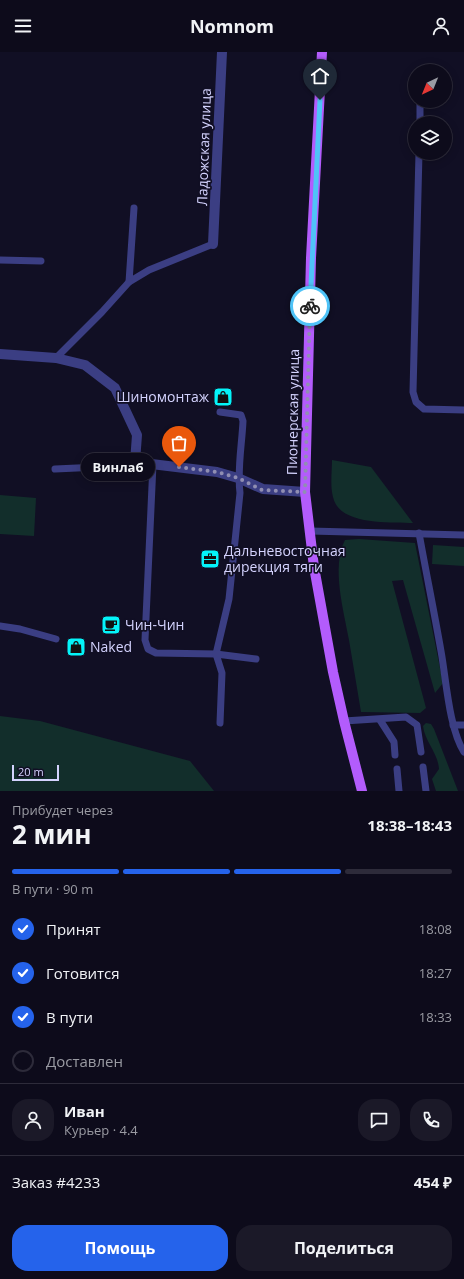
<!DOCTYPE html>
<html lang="ru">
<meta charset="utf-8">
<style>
:root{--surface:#0d0b1b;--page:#1b1928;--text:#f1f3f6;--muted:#9a9ba3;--line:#2d2b3a;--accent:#2563eb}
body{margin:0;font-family:"Open Sans",sans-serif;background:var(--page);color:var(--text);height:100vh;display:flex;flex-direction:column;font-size:15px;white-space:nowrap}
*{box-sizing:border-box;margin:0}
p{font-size:13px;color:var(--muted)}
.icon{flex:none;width:22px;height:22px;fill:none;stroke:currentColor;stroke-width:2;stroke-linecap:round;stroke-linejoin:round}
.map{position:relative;height:739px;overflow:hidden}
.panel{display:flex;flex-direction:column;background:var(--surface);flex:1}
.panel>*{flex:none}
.needle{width:26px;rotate:223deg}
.buttons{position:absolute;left:408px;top:12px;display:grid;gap:8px}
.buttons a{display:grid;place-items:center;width:44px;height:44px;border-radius:50%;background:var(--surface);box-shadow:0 2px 10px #0003,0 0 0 1px var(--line);font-size:20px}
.scale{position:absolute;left:12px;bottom:10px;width:47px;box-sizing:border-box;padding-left:4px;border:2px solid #d4d3fe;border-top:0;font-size:11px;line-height:14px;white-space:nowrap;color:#d4d3fe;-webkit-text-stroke:3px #110f24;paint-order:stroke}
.pin{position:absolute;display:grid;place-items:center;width:34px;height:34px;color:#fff;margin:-41px -17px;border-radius:50% 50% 50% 0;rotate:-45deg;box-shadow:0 0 4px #0007}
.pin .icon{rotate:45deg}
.courier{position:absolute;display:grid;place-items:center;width:40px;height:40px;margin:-20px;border:3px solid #4fc3f7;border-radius:50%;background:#fff;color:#222;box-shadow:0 1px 5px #0007}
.bubble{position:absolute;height:28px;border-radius:14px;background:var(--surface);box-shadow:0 2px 10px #0003,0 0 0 1px var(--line);font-size:13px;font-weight:700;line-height:28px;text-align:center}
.summary em{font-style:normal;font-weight:700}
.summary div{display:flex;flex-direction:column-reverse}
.summary{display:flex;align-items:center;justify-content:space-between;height:68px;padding:0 12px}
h1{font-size:26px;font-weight:700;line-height:30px}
.bar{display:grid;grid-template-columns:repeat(4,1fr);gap:6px 4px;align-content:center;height:48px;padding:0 12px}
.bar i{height:5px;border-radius:3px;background:var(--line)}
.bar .selected{background:var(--accent)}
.bar p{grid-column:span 4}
.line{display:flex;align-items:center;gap:10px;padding:0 12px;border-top:1px solid var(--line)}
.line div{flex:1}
.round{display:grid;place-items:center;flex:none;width:42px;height:42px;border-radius:16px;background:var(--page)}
ol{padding:0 12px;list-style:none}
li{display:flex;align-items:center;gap:12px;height:44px}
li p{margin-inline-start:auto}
li .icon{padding:4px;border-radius:50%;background:var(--accent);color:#fff;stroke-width:4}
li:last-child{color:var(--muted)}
li i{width:22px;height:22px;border:2px solid var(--line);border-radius:50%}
.primary-button{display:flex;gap:8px;margin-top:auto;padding:8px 12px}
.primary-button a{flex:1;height:46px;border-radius:16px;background:var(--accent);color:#fff;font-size:16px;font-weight:700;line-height:46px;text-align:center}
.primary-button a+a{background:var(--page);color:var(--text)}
header{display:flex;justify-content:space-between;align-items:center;height:52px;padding:0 12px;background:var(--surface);font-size:18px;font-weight:700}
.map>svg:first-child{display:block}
.green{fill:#122e2b}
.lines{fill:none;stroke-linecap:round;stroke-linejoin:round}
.lane{stroke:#3b3e83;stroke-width:7}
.street{stroke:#3b3e83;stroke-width:10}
.primary{stroke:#b35cfc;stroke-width:10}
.done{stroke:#908eb2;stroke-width:4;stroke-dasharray:0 7.2}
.route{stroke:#4fc3f7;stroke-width:5}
.labels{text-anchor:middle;stroke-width:3.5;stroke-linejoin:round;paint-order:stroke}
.street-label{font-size:14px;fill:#d4d3fe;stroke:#110f24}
.poi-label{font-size:14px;fill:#d4d3fe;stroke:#110f24;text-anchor:start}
</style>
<header><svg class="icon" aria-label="menu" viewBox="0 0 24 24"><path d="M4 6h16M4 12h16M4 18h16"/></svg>Nomnom<svg class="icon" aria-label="person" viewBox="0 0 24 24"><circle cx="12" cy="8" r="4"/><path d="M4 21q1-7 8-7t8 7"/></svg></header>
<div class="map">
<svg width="464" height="739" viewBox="0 0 464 739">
<rect width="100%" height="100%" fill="#110f24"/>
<g class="green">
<path d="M332 408 371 415 413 471C391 470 339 474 333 445 330 434 332 419 332 408Z"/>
<path d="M0 443 36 446 34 484 0 482Z"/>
<path d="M359 487 415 491 443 631 435 641 403 528 392 529 426 656 420 661 361 660C357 636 353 612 349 588 344 559 331 515 345 488Z"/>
<path d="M433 493 464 495V514L432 512Z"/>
<path d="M0 664 40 669 190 709 214 739H0Z"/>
<path d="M426 671 431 672 434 677 458 739H436L432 727 439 717C438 701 425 690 423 674Z"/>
</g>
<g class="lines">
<g class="lane">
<path d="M420 71V49"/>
<path d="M419 101 413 340 416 350 424 357 464 358"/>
<path d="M134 156 129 230 149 218 213 192"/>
<path d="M0 208 41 209"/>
<path d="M56 306 102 260 129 230"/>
<path d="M153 412 145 588 148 597 156 601 216 602 229 547 240 441C237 418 242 392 243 369L241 363 220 360"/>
<path d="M55 417 99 415 113 408 135 410"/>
<path d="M310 479 464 483"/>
<path d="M419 481C426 520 434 559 441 599 446 626 449 677 464 700"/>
<path d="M0 574 20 577 56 587"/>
<path d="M380 668 394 690 395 703"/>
<path d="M344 669 406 665 417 673 421 700"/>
<path d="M220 671 222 621 216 602 256 607"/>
<path d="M453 673H464"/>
<path d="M423 715 426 739"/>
<path d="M397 717 399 739"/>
</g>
<g class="street">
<path d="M213 192 222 0"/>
<path d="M0 302 56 306 85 313 115 336 137 383 135 410 217 420 238 426 263 437 305 440"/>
</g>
<path class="primary" d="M322 0 311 206 305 440 314 515 333 620 344 669 362 739"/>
</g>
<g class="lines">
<path class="done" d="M179 415 217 420 238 426 262 438 305 440 310 254"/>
<path class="route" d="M310 254 320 48"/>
</g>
<defs>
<symbol id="shop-square" viewBox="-11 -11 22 22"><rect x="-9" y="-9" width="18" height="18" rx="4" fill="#04f4f9" stroke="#110f24"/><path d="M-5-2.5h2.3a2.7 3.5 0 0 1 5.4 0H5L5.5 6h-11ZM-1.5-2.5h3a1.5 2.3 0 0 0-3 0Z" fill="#111"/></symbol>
<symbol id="office-square" viewBox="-11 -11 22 22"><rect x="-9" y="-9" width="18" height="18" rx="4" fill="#04f4f9" stroke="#110f24"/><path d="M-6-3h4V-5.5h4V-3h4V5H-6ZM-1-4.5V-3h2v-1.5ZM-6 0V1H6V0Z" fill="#111"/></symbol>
<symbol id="cafe-square" viewBox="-11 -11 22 22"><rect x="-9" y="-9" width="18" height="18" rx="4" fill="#04f4f9" stroke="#110f24"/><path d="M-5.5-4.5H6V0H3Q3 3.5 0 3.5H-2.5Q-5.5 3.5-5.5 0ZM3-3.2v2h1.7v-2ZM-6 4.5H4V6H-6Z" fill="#111"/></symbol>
</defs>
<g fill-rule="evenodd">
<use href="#shop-square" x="212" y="334" width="22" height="22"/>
<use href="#office-square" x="199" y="496" width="22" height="22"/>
<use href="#cafe-square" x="100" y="562" width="22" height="22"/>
<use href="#shop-square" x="65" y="584" width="22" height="22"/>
</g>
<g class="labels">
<g class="street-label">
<text transform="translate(204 95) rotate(-88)" y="5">Ладожская улица</text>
<text transform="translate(293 360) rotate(-89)" y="5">Пионерская улица</text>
</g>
<g class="poi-label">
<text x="209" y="350" text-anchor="end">Шиномонтаж</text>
<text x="224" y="504">Дальневосточная<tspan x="224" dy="16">дирекция тяги</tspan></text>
<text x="125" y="578">Чин-Чин</text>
<text x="90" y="600">Naked</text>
</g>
</g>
</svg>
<div class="buttons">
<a><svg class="needle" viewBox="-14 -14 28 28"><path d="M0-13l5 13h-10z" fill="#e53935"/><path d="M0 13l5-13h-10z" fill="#9a9ba3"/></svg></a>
<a><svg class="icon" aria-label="layers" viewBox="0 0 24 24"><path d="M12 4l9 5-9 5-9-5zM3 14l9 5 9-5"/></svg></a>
</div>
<div class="scale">20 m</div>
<div class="pin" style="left:179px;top:415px;background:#ea580c"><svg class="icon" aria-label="bag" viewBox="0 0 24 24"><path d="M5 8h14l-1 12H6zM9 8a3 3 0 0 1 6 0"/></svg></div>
<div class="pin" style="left:320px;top:48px;background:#1f2937"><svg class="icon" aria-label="home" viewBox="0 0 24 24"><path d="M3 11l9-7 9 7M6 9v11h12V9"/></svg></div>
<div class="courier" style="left:310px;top:254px"><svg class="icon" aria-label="bike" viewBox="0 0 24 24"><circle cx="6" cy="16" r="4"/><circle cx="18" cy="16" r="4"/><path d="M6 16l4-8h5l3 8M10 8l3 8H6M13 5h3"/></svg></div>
<div class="bubble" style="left:81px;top:401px;width:74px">Винлаб</div>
</div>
<section class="panel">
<div class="summary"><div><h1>2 мин</h1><p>Прибудет через</p></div><em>18:38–18:43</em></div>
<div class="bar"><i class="selected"></i><i class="selected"></i><i class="selected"></i><i></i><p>В пути · 90 m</p></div>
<ol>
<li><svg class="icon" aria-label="check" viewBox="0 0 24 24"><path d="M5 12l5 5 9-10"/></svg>Принят<p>18:08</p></li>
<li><svg class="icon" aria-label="check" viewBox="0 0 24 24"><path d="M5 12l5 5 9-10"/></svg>Готовится<p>18:27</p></li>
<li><svg class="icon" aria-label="check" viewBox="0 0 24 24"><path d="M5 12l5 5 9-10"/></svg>В пути<p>18:33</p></li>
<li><i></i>Доставлен</li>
</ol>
<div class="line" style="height:72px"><a class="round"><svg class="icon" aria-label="person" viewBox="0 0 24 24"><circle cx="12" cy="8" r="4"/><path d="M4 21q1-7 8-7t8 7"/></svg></a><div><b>Иван</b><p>Курьер · 4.4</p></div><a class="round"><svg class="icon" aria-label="chat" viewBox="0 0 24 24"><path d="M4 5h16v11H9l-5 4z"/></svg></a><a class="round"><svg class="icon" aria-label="phone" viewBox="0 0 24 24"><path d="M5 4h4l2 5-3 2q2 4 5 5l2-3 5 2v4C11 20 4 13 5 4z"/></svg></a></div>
<div class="line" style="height:52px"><div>Заказ #4233</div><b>454 ₽</b></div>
<div class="primary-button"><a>Помощь</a><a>Поделиться</a></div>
</section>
